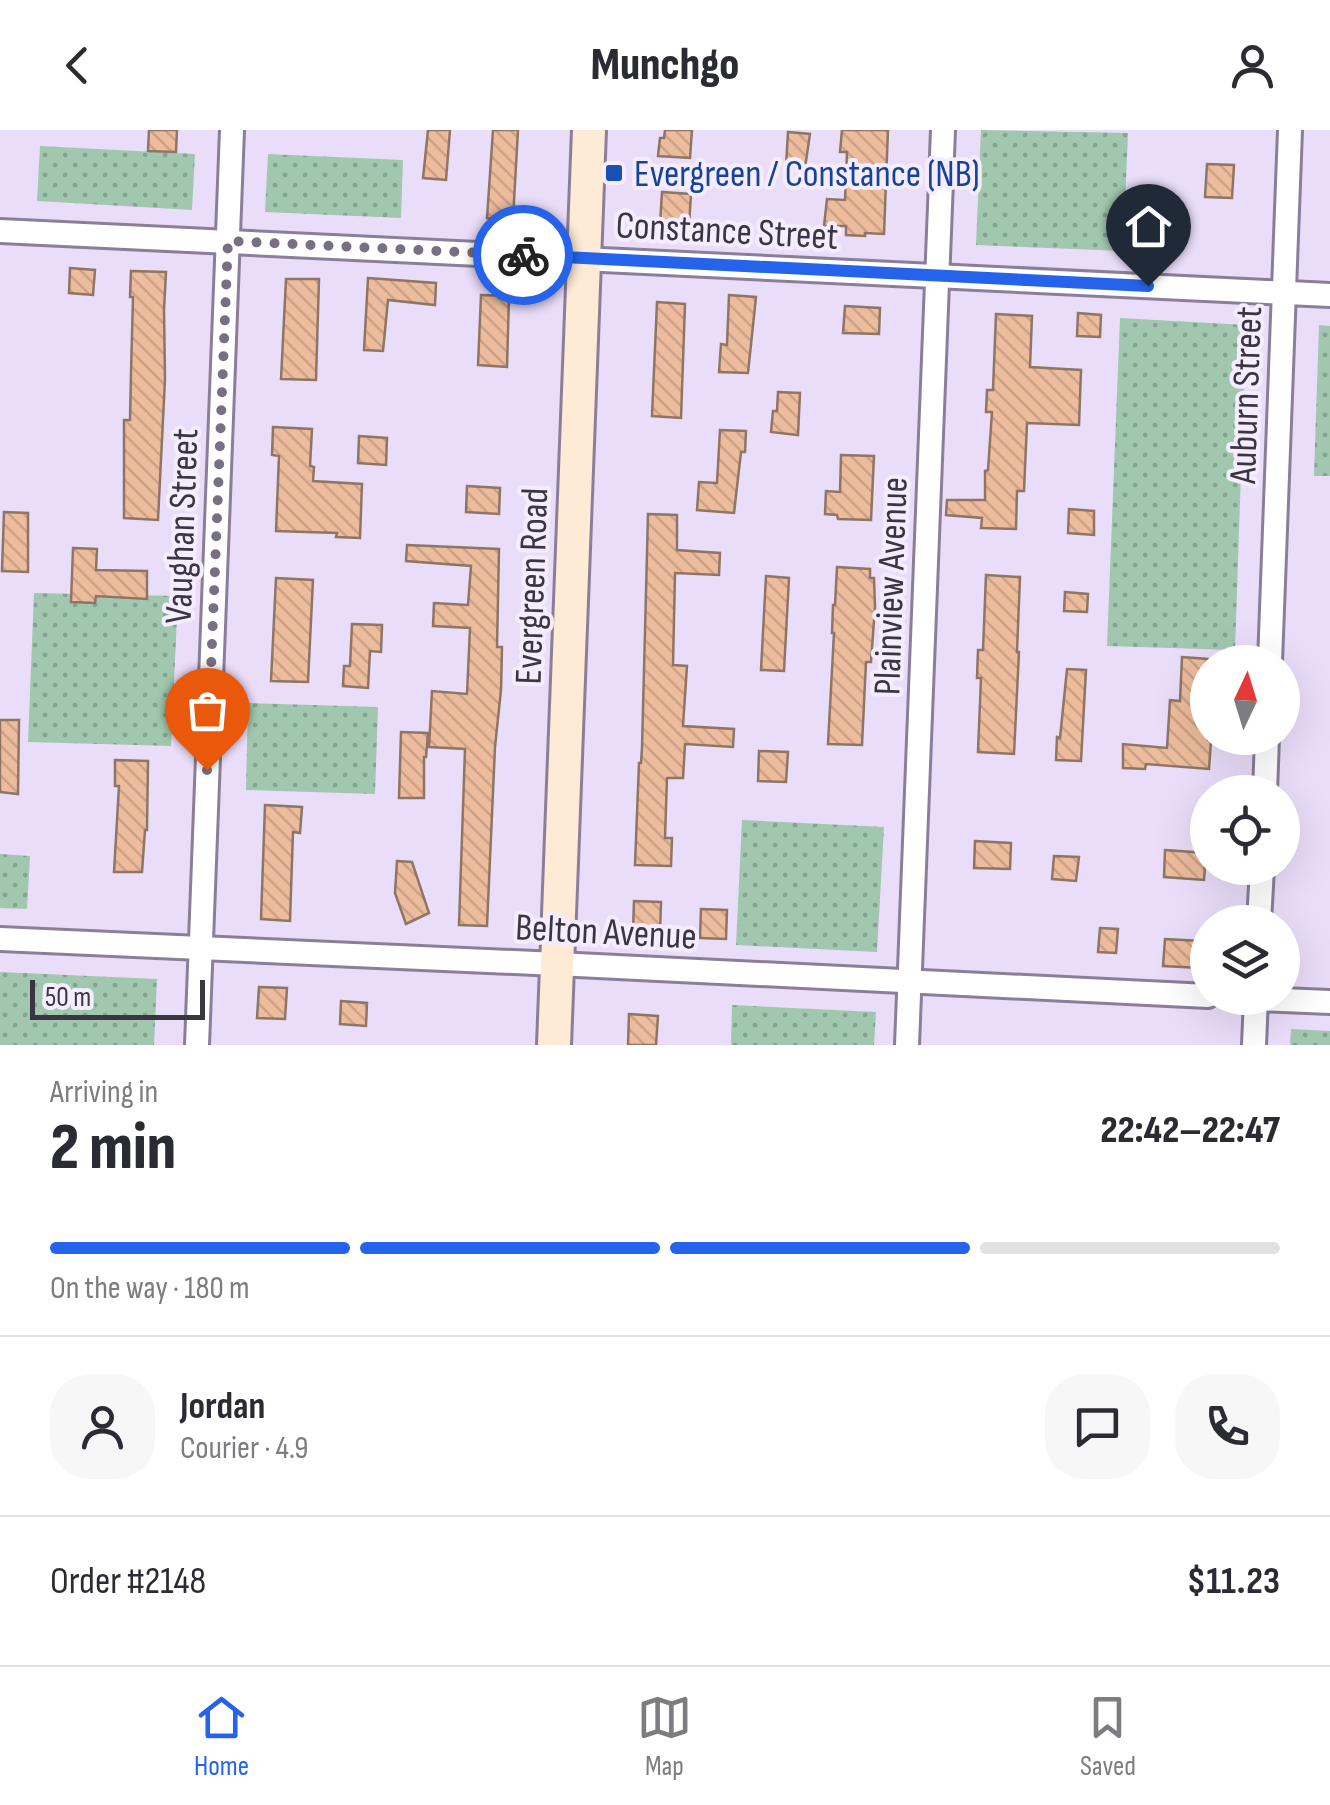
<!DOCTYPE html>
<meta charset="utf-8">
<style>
:root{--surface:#fff;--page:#f7f7f7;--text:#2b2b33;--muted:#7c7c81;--line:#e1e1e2;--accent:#2563eb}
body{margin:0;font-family:"Sofia Sans Condensed",sans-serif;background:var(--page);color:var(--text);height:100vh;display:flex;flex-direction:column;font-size:38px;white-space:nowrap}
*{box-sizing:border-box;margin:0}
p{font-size:32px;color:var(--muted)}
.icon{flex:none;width:55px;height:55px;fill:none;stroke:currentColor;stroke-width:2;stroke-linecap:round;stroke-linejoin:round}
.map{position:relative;height:915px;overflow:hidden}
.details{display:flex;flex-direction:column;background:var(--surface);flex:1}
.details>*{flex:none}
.needle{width:65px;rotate:4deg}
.controls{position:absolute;left:1190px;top:515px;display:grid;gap:20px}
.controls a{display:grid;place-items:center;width:110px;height:110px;border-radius:50%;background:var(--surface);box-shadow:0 10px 40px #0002;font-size:50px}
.scale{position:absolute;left:30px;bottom:25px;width:175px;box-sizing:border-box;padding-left:10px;border:5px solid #3b3541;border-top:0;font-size:28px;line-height:35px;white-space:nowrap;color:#3b3541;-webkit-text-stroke:8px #f5edfe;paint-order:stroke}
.pin{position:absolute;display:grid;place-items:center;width:85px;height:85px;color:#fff;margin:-102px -42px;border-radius:50% 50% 50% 0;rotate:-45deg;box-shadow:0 0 10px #0007}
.pin .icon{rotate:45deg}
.courier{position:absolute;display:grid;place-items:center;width:100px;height:100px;margin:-50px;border:8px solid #2563eb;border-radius:50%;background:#fff;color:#222;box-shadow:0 2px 12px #0007}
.head em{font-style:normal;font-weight:800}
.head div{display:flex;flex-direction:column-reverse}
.head{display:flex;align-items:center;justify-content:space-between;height:170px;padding:0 50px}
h1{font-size:65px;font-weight:800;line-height:75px}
.bar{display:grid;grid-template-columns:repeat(4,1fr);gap:15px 10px;align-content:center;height:120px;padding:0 50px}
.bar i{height:12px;border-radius:8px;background:var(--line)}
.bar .on{background:var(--accent)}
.bar p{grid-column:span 4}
.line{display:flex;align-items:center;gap:25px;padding:0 50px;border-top:2px solid var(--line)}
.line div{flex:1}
.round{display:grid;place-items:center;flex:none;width:105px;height:105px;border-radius:40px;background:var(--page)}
header{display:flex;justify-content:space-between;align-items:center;height:130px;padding:0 50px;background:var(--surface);font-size:45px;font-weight:800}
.tabs{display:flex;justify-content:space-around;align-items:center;height:140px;border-top:2px solid var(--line);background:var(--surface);font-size:28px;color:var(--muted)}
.tabs a{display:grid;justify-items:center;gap:5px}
.tabs .on{color:var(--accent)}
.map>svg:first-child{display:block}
.grass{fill:url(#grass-dots)}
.building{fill:url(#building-back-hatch);stroke:#8f7564;stroke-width:2.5}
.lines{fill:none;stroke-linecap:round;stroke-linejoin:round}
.street-casing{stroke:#8a7e98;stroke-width:28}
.secondary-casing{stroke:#8a7e98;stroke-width:38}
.street{stroke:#fff;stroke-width:22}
.secondary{stroke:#feead5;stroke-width:32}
.done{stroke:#787082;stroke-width:10;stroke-dasharray:0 18}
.route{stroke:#2563eb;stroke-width:12}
.transit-dot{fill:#1a4fb4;stroke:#f5edfe;stroke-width:4}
.labels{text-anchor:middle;stroke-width:8;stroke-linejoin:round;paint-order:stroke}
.transit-label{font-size:38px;fill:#164399;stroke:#f5edfe;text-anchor:start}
.street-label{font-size:38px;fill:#3b3541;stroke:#f5edfe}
</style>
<header><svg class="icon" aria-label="back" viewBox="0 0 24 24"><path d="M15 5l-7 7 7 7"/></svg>Munchgo<svg class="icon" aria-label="person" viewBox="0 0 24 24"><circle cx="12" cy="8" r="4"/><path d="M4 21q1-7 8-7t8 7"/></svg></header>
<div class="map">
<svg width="1330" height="915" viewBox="0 0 1330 915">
<defs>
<pattern id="grass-dots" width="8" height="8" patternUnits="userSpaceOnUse" patternTransform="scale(2.5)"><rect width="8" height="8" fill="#a1c8af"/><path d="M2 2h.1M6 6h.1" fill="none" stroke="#84a390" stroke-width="1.8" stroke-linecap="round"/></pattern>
<pattern id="building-back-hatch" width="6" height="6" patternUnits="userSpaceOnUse" patternTransform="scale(2.5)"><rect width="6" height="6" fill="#edbc9c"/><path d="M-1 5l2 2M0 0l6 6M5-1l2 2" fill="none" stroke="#cca288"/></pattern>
</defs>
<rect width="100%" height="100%" fill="#eaddfa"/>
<g class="grass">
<path d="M981 0 1128 3 1123 121 976 115Z"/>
<path d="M40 16 195 24 192 80 37 71Z"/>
<path d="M268 24 403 30 401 88 265 82Z"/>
<path d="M1120 188 1246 195 1235 520 1107 516Z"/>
<path d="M1319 195 1330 196V346H1314Z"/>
<path d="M34 463 178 466 171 616 28 612Z"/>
<path d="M248 573 378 577 375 664 246 660Z"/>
<path d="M742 690 884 697 877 822 736 815Z"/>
<path d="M0 724 30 726 27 779 0 778Z"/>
<path d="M0 842 157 849 154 915H0Z"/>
<path d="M732 875 876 882 874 915H731Z"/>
<path d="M1291 899 1330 901V915H1290Z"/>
</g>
<g class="building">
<path d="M149 0H177L176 22 148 21Z"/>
<path d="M428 0H450L446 50 423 48Z"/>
<path d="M493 0H518L513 89 487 88Z"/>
<path d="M665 0H692L690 28 658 26 660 8H664Z"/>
<path d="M842 0H888L884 104 865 103V106L846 105V96H824L827 69 845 70 847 22H840Z"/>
<path d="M788 2 810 4 805 38 786 36Z"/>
<path d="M1207 34 1234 35 1232 68 1205 67Z"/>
<path d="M662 62 691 64 689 96 660 94Z"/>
<path d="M70 138 95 140 93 165 69 163Z"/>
<path d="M131 141 166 142 164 180 165 249 158 390 124 388V290H130L131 243 133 167H130Z"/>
<path d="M368 148 436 153 435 175 388 170 383 221 364 220Z"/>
<path d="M286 149H319L316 250 281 249Z"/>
<path d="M481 165 509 166 507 237 478 235Z"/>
<path d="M729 165 756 167 748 243 719 242 721 214 727 215Z"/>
<path d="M657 172 685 174 681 288 652 286Z"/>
<path d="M845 176 880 178 879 204 843 203Z"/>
<path d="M1078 183 1101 185 1100 207 1077 206Z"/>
<path d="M996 184 1032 186 1030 237 1081 240 1079 295 1027 293 1024 361H1017L1016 399 981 398 982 388 946 385 947 370H985V341L988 340 992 282H986L987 260H993Z"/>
<path d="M778 262 800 263 798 305 771 302 773 281H777Z"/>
<path d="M273 297 312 299 310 336 314 337 313 351 362 354 360 408 336 407 337 403 276 401 279 326 272 325Z"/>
<path d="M720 300 746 301 745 322H741L734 383 697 380 699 352 717 353Z"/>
<path d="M359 306 387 308 386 335 358 333Z"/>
<path d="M841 325 874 326 871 390 838 389 837 385 825 384 826 361 840 362Z"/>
<path d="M467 356 500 358 499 384 466 382Z"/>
<path d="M1069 379 1094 381V405L1068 403Z"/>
<path d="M4 382 28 383V442L2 441Z"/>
<path d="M648 384 677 385V420L720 423 719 445 675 443 673 535 687 536 683 596 734 599 733 617 685 614 683 648H667L665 708H672L671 736 635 735 639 633H641L642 618Z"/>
<path d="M407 415 499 419 497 517H502L501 560 495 617 487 796 459 795 465 619 429 617 432 561 467 564 470 498 433 496 434 473 468 475 471 436 406 431Z"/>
<path d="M73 418 97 419 96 440 147 441V469L96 466 95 473 71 472Z"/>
<path d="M837 437 870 439V448H874L875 477 871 532H866L862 615 828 614 834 503H832L833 475H835Z"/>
<path d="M986 445 1020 447 1017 522H1019L1014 624 978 622 981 548H977L978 520H983Z"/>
<path d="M766 446 789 448 784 541 761 540Z"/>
<path d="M276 448 313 450 308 552 271 551Z"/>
<path d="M1065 462 1088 464 1087 482 1064 481Z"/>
<path d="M352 494 382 495 381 522 370 521 368 558 343 556 344 536H350Z"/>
<path d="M1182 527 1208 529V610H1211L1209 639 1146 634 1145 639 1123 638V614L1167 618 1170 570 1180 571Z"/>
<path d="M1067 539 1086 540 1081 631 1056 630 1057 607 1060 608Z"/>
<path d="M0 590H19L18 664 0 662Z"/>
<path d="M401 602 428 603 426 627H424V668H399Z"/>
<path d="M759 621 788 622 786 652 758 651Z"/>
<path d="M115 630 148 631 147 700H145L142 742H114L119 656H115Z"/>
<path d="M265 675 302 677 300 703 293 702 290 791 261 789Z"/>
<path d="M975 711 1011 713 1010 739 974 738Z"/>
<path d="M1165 720 1206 723 1204 750 1164 747Z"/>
<path d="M1054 726 1079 727 1076 751 1052 749Z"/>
<path d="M397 731 412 732 429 783 406 794 395 763Z"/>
<path d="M634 771 661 772 660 802 633 801Z"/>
<path d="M701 779 727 780 726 809 700 808Z"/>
<path d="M1100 798 1118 799 1116 823 1098 822Z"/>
<path d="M1165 809 1201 811 1200 838 1163 836Z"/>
<path d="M259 857 287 858 285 889 257 888Z"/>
<path d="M341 871 367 873 366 896 340 894Z"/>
<path d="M629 884 658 886 656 915H628Z"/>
</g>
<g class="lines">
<defs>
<g id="street">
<path d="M0 101 1330 165"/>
<path d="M1270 532 1290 0"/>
<path d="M1265 662 1267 608"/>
<path d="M1259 792 1262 738"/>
<path d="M0 809 557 834 1208 866"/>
<path d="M1232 868 1330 872"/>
<path d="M197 915 232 0"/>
<path d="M907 915 943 0"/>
<path d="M1254 915 1256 868"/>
</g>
<path id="secondary" d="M554 915 589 0"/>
</defs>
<use href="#street" class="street-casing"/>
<use href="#secondary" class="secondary-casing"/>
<use href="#street" class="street"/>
<use href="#secondary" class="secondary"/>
</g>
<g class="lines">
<path class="done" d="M207 640 228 111 523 125"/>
<path class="route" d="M523 125 1148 156"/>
</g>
<rect class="transit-dot" x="604" y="33" width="20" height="20" rx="5"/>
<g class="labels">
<g class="transit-label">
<text x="634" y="56">Evergreen / Constance (NB)</text>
</g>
<g class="street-label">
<text transform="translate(727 100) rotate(3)" y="13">Constance Street</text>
<text transform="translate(1245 265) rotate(-88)" y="13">Auburn Street</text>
<text transform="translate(181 396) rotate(-88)" y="13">Vaughan Street</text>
<text transform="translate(531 456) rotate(-88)" y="13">Evergreen Road</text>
<text transform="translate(890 456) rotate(-88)" y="13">Plainview Avenue</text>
<text transform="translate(606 801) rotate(3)" y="13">Belton Avenue</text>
</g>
</g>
</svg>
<div class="controls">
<a><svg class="needle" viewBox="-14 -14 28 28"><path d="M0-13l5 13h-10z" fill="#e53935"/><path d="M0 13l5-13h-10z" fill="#7c7c81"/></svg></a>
<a><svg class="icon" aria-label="locate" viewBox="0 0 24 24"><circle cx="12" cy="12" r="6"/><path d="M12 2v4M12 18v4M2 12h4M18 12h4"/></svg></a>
<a><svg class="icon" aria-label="layers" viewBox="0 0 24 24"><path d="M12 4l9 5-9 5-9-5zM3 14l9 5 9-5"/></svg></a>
</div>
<div class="scale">50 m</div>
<div class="pin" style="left:207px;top:640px;background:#ea580c"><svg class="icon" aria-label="bag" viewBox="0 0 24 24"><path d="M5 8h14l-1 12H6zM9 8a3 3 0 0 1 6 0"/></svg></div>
<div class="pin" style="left:1148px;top:156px;background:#1f2937"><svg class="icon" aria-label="home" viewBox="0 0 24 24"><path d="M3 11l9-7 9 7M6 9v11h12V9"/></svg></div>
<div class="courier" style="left:523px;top:125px"><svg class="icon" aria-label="bike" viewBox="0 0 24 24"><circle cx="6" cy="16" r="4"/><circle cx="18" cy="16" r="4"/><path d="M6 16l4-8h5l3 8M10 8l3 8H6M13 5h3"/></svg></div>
</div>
<section class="details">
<div class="head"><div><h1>2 min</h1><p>Arriving in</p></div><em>22:42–22:47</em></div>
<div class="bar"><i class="on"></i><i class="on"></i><i class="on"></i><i></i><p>On the way · 180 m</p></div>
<div class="line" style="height:180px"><a class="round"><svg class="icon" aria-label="person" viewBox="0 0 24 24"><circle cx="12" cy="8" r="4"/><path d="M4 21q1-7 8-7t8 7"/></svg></a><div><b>Jordan</b><p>Courier · 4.9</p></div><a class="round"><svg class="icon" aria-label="chat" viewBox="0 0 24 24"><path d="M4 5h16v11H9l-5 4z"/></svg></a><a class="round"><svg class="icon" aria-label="phone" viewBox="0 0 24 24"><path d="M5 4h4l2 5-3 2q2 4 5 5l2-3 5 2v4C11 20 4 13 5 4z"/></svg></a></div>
<div class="line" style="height:130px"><div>Order #2148</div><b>$11.23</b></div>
</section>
<nav class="tabs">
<a class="on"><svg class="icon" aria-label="home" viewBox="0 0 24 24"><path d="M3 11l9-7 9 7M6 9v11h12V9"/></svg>Home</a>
<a><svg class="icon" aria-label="map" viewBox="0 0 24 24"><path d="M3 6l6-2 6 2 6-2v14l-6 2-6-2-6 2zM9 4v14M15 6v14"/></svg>Map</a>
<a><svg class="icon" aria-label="saved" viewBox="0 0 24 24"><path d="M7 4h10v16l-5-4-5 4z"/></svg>Saved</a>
</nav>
